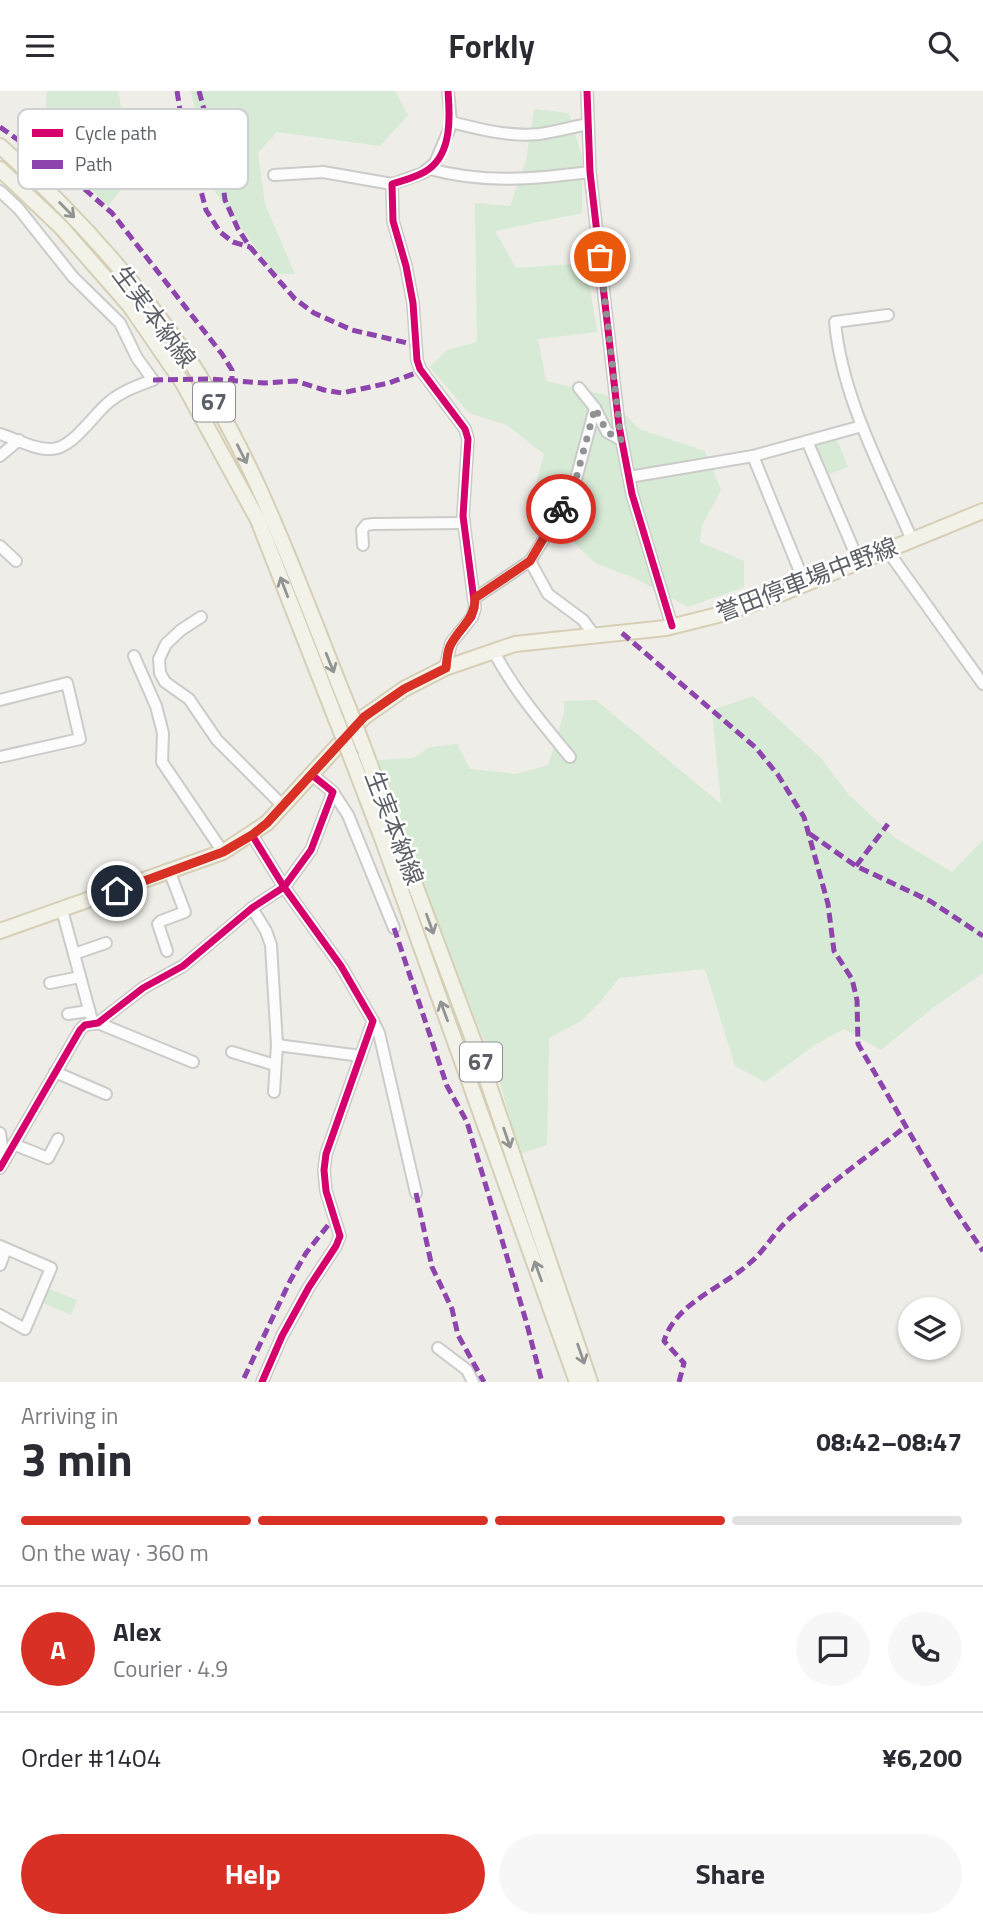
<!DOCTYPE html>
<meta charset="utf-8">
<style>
:root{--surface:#fff;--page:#f7f7f7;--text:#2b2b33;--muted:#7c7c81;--line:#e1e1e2;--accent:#d93025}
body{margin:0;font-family:"Titillium Web","Noto Sans JP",sans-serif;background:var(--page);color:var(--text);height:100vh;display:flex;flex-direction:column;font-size:26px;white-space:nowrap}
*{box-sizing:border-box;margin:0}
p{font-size:23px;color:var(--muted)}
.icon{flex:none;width:38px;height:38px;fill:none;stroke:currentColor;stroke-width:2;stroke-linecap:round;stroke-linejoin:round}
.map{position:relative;height:1291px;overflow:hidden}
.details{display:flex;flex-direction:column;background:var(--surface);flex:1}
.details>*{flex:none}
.fabs{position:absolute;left:898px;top:1206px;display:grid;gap:14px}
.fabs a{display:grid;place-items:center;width:63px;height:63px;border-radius:50%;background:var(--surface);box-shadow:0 2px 5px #0004;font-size:35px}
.pin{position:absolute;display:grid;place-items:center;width:60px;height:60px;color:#fff;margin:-30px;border:4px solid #fff;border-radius:50%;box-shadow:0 2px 7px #0007}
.courier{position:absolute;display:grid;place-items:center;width:70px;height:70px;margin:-35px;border:5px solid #d93025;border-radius:50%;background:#fff;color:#222;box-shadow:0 2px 9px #0007}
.head em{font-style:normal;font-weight:700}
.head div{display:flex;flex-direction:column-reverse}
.head{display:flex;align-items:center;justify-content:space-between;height:119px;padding:0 21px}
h1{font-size:46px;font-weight:700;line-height:52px}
.bar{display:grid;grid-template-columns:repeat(4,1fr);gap:10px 7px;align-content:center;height:84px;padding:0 21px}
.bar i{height:9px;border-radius:5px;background:var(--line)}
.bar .active{background:var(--accent)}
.bar p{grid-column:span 4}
.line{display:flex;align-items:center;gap:18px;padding:0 21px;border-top:2px solid var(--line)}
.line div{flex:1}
.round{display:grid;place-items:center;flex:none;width:74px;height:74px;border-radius:37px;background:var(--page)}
.action{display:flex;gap:14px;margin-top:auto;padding:14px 21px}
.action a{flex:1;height:80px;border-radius:42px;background:var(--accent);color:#fff;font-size:28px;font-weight:700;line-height:80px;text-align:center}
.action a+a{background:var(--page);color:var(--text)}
header{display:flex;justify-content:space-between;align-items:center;height:91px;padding:0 21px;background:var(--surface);font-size:32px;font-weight:700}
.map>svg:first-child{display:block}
.green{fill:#d6ead5}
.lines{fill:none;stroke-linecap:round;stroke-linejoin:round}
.minor-casing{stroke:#cbcbca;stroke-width:14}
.major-casing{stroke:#d6cfb6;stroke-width:18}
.minor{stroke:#fcfcfc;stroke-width:10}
.major{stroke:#f3f2e9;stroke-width:14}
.major-bridge-casing{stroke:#d6cfb6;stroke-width:18;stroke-linecap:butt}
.major-bridge{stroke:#f3f2e9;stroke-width:14}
.quiet{stroke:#8e44ad;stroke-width:5;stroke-dasharray:10 5;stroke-linecap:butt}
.cycleway-casing{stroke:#fff;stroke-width:11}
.cycleway{stroke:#d6006c;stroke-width:7}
.oneway{stroke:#929494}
.done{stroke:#909294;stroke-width:7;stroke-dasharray:0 12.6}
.route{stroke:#d93025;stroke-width:9}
.labels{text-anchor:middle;stroke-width:5;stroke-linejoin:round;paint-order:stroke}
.shield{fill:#fff;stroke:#8e9095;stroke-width:2}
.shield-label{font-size:23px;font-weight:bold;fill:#5d6167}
.street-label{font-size:24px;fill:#5d6167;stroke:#fff}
.key{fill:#fff;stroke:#ced0d1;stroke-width:2}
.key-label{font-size:19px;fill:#5d6167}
</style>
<header><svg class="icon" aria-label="menu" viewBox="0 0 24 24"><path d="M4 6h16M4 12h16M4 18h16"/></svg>Forkly<svg class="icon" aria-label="search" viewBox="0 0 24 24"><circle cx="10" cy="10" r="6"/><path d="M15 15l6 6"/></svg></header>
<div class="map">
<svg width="983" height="1291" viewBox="0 0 983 1291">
<rect width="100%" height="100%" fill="#eeede8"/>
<g class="green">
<path d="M47 0H118L134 82 108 115 75 83 44 44Z"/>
<path d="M191 0H395L408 24 380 55 277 41 258 62 265 113 295 183H275L211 95Z"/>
<path d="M534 18 569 22 582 65V122L495 140 516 177 586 172 597 241 538 248 546 290 606 304 639 338 705 360 721 399 702 434 700 451 744 470V496L688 516 635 487 597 473 579 457 534 400 544 363 507 334 469 322 430 276 447 259 477 251 475 112 510 115 526 70Z"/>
<path d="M837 349 848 376 824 385 813 355Z"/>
<path d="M753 605 821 667 848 703 895 747 952 781 983 749V882L934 916 881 959 844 938 813 955 765 991 735 975 705 878 619 887 600 911 581 930 549 947 547 1054 520 1063 498 985 412 767 376 738 357 692 365 670 413 667 430 656 457 653 470 678 516 683 548 674 564 623V610L596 609 721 713 712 619Z"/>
<path d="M47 1197 77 1209 71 1224 41 1211Z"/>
</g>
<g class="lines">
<defs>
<g id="minor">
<path d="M587 0 590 81 619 335 632 403 672 535"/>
<path d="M451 31C479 38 509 46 539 43 555 41 572 36 588 33"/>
<path d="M430 78C484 93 535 88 590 81"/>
<path d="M274 84 323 81 392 93 423 82 435 72 449 39 451 31 448 0"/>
<path d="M392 93 393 130 406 175 413 212 417 269 420 278 465 338 468 348 463 425 475 517 472 526 451 552 445 577"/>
<path d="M0 100 19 118 73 186 120 232 137 267 153 289C137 295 122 300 109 311 93 324 73 357 52 358 35 359 16 348 0 343"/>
<path d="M888 224 835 231C842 307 882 379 912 449"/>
<path d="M579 297 595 317 607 341 621 349"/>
<path d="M807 350 859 471"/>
<path d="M0 365 19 349"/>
<path d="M753 365 805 493"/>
<path d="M629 386 753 365 862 335"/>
<path d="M363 454 362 439 366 434 373 433 464 432"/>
<path d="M0 455 16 470"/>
<path d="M887 459 983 593"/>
<path d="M530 470 548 503 583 529 594 544"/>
<path d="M475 507 530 470 549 440 557 423 572 403 595 317"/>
<path d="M201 526 181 539 166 553 159 568 160 582 165 591 189 608 217 649 283 715"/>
<path d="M493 559C513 598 542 632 570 666"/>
<path d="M134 565 156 615 163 642 162 671 223 761"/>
<path d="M0 609 67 592 80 648 0 666"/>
<path d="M312 684 333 701 348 724 394 837"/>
<path d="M252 744 284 796 341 875 373 930 326 1063 324 1079 326 1100 340 1145 336 1155 309 1196 282 1245 262 1291"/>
<path d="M252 817 266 840 271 854 277 954 274 1001"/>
<path d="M62 819 93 933"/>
<path d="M167 860 158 833 161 830 185 821 170 782"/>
<path d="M74 863 106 852"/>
<path d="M50 892 80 886"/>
<path d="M68 923 89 920"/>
<path d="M373 930 379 942 416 1102"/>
<path d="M98 932 193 971"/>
<path d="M277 954 361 965"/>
<path d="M232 961 275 974"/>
<path d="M55 981 106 1003"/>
<path d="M0 1042 4 1069"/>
<path d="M13 1053 48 1067 58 1048"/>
<path d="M0 1077 80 939 85 934 98 932 143 897 183 875 252 817 284 796 311 759 333 701"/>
<path d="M0 1155 51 1177 25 1238 0 1224"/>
<path d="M0 1174 6 1158"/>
<path d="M438 1257 467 1279 473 1291"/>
</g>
<g id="major">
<path d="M0 55C65 113 124 177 175 248 254 359 298 493 349 618"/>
<path d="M0 78 61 136 130 215 183 292 258 429 336 628"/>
<path d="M363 655 477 959 590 1291"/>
<path d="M351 666 382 747 577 1291"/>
<path d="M0 840 223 761 267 732 364 626 404 598 445 577 515 553 666 537 722 523 778 504 983 420"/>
</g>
</defs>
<use href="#minor" class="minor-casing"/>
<use href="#major" class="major-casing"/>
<use href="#minor" class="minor"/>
<use href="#major" class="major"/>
<defs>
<g id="major-bridge">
<path d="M349 618 363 655"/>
<path d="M336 628 351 666"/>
</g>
</defs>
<use href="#major-bridge" class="major-bridge-casing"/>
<use href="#major-bridge" class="major-bridge"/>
<g class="quiet">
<path d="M177 0 180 19 206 119 220 141 233 151 250 156"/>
<path d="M199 0 222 85 225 109 238 138 250 156 295 208 314 222 352 239 416 254"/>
<path d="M0 36 74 89 112 122 222 263 232 279V291"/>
<path d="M153 289 210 288 264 292 296 290 324 299 342 302 389 292 421 280"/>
<path d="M622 542 756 657 778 684 804 726 828 813 834 860 852 888 857 909 858 953 951 1113 983 1160"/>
<path d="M810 743 856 775 930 810 983 845"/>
<path d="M856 775 888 733"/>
<path d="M394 837 447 995 467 1031 526 1230 542 1291"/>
<path d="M416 1102 432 1176 452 1218 458 1244 484 1291"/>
<path d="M244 1287 290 1190 306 1162 333 1128"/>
<path d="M679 1291 684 1272 664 1250C676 1211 723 1197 751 1171 766 1158 775 1140 790 1127 826 1095 867 1066 905 1036"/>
</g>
<defs>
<g id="cycleway">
<path d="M587 0 590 81 619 335 632 403 672 535"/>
<path d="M445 577 451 552 472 526 475 517 463 425 468 348 465 338 420 278 417 269 413 212 406 175 393 130 392 93C404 89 419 86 429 78 452 61 450 25 448 0"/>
<path d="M252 744 284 796 341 875 373 930 326 1063 324 1079 326 1100 340 1145 336 1155 309 1196 282 1245 262 1291"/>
<path d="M0 1077 80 939 85 934 98 932 143 897 183 875 252 817 284 796 311 759 333 701 312 684"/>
</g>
</defs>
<use href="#cycleway" class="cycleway-casing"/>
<use href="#cycleway" class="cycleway"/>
</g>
<defs><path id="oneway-shaft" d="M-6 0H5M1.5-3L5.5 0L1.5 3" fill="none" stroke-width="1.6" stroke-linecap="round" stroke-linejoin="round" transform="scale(1.75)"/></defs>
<g class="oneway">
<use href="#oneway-shaft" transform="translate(67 119) rotate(45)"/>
<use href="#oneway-shaft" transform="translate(242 363) rotate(63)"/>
<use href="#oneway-shaft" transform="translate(284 496) rotate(-111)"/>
<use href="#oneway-shaft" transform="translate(330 572) rotate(68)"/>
<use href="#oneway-shaft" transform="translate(430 833) rotate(70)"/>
<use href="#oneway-shaft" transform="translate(444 920) rotate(-110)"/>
<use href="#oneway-shaft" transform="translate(507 1047) rotate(71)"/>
<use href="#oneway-shaft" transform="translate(538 1180) rotate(-110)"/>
<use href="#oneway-shaft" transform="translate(581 1263) rotate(71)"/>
</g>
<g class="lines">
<path class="done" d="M561 418 572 403 595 317 607 341 621 349 600 166"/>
<path class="route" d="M117 800 223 761 252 744 267 732 364 626 404 598 446 577C447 569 447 562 450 555 459 537 475 529 475 507L530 470 561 418"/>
</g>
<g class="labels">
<g class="shield">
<rect x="193" y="291.5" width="42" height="39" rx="5"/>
<rect x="460" y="951.5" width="42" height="39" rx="5"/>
</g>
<g class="shield-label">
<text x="214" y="319">67</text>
<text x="481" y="979">67</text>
</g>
<g class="street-label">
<text transform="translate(154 226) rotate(53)" y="8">生実本納線</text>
<text transform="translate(807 489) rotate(-21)" y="8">誉田停車場中野線</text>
<text transform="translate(394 737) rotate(69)" y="8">生実本納線</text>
</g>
</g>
<rect x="18" y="18" width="230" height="80" rx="10" class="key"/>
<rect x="32" y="38" width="31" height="8" fill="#d6006c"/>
<rect x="32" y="69" width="31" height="9" fill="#8e44ad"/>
<g class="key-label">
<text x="75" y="49">Cycle path</text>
<text x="75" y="80">Path</text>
</g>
</svg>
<div class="fabs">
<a><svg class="icon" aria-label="layers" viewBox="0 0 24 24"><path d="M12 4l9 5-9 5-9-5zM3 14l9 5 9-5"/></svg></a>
</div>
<div class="pin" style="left:600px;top:166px;background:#ea580c"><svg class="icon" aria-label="bag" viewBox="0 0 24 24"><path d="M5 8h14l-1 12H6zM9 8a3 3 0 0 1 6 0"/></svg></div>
<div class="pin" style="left:117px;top:800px;background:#1f2937"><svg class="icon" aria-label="home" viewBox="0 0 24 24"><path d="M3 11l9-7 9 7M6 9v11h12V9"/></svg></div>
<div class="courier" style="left:561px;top:418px"><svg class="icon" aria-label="bike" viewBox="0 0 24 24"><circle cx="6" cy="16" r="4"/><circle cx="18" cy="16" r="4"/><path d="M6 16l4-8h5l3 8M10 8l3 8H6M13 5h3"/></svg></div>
</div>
<section class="details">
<div class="head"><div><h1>3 min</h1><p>Arriving in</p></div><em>08:42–08:47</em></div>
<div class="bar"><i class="active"></i><i class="active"></i><i class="active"></i><i></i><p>On the way · 360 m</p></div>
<div class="line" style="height:126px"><b class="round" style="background:var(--accent);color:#fff">A</b><div><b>Alex</b><p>Courier · 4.9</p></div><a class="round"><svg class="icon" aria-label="chat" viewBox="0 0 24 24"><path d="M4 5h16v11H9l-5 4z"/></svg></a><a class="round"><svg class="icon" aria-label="phone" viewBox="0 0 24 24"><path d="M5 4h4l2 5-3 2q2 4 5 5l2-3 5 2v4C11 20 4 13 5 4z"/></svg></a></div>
<div class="line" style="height:91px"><div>Order #1404</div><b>¥6,200</b></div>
<div class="action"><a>Help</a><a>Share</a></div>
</section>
